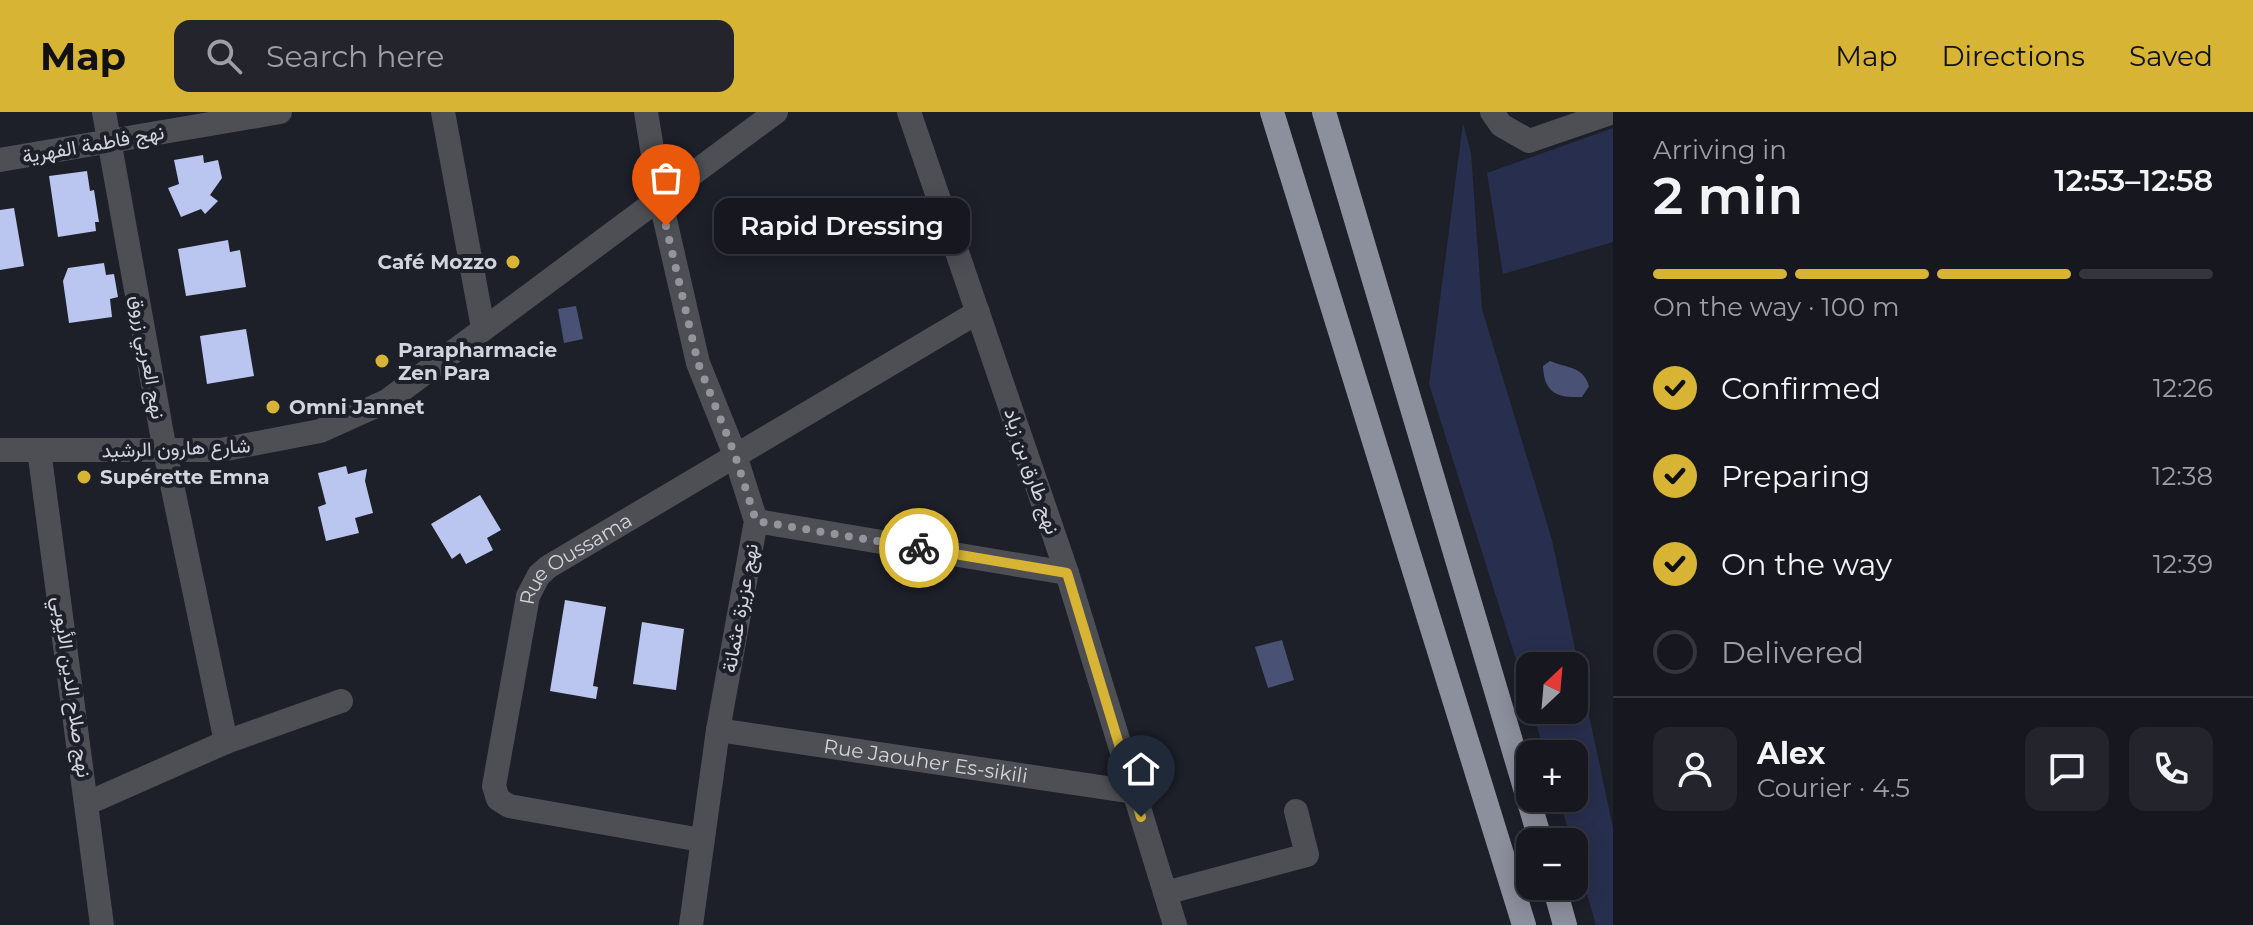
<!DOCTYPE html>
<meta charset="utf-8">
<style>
:root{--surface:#16171f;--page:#23242c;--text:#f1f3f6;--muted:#9e9fa4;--line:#35363d;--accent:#d7b434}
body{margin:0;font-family:Montserrat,Vazirmatn,sans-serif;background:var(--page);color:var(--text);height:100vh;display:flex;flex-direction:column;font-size:30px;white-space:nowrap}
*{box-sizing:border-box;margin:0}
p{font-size:26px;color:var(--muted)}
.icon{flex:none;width:44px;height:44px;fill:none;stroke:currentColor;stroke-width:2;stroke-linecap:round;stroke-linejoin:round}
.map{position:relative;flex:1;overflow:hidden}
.side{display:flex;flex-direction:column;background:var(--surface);width:640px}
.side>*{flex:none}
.needle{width:52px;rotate:26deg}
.buttons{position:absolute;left:1516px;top:540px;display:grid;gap:16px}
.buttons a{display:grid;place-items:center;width:72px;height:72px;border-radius:16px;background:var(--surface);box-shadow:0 4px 20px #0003,0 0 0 2px var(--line);font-size:40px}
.pin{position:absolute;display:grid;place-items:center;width:68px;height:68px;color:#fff;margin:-82px -34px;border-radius:50% 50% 50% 0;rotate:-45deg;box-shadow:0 0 8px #0007}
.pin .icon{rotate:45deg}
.courier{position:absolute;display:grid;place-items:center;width:80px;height:80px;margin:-40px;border:6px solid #d7b434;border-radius:50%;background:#fff;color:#222;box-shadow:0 2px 10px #0007}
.bubble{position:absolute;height:56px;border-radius:16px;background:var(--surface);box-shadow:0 4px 20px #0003,0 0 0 2px var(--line);font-size:26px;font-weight:600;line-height:56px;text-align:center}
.overview em{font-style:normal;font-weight:600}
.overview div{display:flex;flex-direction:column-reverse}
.overview{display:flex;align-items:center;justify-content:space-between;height:136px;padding:0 40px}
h1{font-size:52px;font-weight:600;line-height:60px}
.bar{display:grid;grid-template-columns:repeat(4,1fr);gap:12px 8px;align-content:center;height:96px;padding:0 40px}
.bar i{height:10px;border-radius:6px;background:var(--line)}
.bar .on{background:var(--accent)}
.bar p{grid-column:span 4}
.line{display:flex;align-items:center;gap:20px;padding:0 40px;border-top:2px solid var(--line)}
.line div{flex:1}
.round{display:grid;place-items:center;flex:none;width:84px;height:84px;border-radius:16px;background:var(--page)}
ol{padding:0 40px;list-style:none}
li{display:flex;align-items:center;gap:24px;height:88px}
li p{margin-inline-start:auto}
li .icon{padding:8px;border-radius:50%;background:var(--accent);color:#111;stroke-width:4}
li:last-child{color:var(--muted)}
li i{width:44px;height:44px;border:4px solid var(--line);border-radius:50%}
header{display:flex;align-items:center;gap:48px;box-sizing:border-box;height:112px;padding:0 40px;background:var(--accent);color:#111}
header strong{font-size:38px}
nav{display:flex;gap:44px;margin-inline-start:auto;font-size:28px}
.search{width:560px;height:72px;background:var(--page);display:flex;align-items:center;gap:20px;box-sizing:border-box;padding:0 28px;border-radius:16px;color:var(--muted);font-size:30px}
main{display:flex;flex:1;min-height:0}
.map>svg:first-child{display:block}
.green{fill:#282f4e}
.water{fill:#495275}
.building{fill:#bac6ef}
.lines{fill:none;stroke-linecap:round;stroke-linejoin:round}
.minor{stroke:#4d4f54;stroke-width:24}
.highway{stroke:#8c8f9c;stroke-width:24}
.done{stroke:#93959d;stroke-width:8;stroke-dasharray:0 14.4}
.route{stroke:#d7b434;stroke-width:10}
.poi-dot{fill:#d7b434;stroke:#1d1f29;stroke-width:3}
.labels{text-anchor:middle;stroke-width:8;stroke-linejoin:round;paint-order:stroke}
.street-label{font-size:20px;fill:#d3d5dc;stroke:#1d1f29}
.poi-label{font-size:20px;font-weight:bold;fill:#d3d5dc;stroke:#1d1f29;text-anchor:start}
</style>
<header>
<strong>Map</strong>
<div class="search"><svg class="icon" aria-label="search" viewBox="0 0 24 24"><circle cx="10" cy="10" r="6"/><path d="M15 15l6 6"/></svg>Search here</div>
<nav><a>Map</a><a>Directions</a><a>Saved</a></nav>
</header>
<main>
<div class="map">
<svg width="1613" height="813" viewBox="0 0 1613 813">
<rect width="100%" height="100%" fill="#1d1f29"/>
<g class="green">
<path d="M1463 11 1471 41 1482 197 1552 428 1613 716V813H1596L1559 686H1574V642H1545L1532 598H1574V554H1530V592L1429 272Z"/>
<path d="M1613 16V130L1503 162 1487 61Z"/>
</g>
<g class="water">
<path d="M576 194 583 227 564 231 558 197Z"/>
<path d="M1550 249C1568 257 1582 253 1589 274L1582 285C1557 286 1544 281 1543 254Z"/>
<path d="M1282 528 1294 568 1268 576 1255 535Z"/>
</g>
<g class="building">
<path d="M203 43 204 51 218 48 222 66 210 83 218 89 205 102 201 97 181 105 168 76 179 72 174 48Z"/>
<path d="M87 59 90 79 94 78 99 110H95L96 119 58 125 49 64Z"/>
<path d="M14 96 24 154 0 158V98Z"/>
<path d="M228 128 230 140 240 138 246 175 186 184 178 137Z"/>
<path d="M104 151 106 163 114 162 118 185 110 187 112 205 69 211 63 169 68 156Z"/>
<path d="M246 217 254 264 207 272 200 224Z"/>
<path d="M346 354 348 362 367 357 365 369 373 401 355 406 359 421 326 429 318 395 326 392 318 361Z"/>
<path d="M480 383 501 418 487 426 493 438 466 452 460 441 452 447 431 412Z"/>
<path d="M565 488 606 495 593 574 598 575 596 587 550 579Z"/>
<path d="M642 510 684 517 676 578 633 572Z"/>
</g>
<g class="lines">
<g class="minor">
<path d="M104 0 165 339 226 630"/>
<path d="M443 0 483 216"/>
<path d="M646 0 660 86 698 251 735 343 756 409 718 618 691 813"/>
<path d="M909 0 1067 461 1175 813"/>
<path d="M1492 0 1501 13 1529 29 1613 0"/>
<path d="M0 48 280 0"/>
<path d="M0 338H221L320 319 387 289 776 0"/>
<path d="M39 338 102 813"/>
<path d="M756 409 1067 461"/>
<path id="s1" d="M718 618 1134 680"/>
<path d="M88 691 226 630 341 589"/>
<path id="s2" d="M701 728 509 694 498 687 494 674 528 484 539 463 548 455 978 200"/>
<path d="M1165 781 1307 743 1296 699"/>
</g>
<g class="highway">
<path d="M1272 0 1524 813"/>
<path d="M1324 0 1541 730"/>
<path d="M1554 774 1565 813"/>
</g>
</g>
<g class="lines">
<path class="done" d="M666 114 698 251 735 343 756 409 919 436"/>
<path class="route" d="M919 436 1067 461 1141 705"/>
</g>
<g class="poi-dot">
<circle cx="513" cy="150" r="8"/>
<circle cx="382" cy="249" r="8"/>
<circle cx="273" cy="295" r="8"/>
<circle cx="84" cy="365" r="8"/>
</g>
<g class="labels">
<g class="street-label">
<text transform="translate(93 32) rotate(-10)" y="7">نهج فاطمة الفهرية</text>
<text transform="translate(148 245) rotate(80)" y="7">نهج العربي زروق</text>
<text transform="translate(176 336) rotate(-2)" y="7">شارع هارون الرشيد</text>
<text transform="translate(1032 359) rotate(71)" y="7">نهج طارق بن زياد</text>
<text dy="7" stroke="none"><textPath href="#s2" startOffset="476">Rue Oussama</textPath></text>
<text transform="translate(740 496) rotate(-80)" y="7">نهج عزيزة عثمانة</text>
<text transform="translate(72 575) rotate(82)" y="7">نهج صلاح الدين الأيوبي</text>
<text dy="7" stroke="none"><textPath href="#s1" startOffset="210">Rue Jaouher Es-sikili</textPath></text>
</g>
<g class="poi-label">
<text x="497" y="157" text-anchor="end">Café Mozzo</text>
<text x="398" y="245">Parapharmacie<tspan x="398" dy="23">Zen Para</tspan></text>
<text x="289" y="302">Omni Jannet</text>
<text x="100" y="372">Supérette Emna</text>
</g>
</g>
</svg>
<div class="buttons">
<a><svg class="needle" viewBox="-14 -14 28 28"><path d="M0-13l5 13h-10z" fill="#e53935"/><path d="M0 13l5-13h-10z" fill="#9e9fa4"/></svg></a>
<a>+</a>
<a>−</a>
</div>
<div class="pin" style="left:666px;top:114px;background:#ea580c"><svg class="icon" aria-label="bag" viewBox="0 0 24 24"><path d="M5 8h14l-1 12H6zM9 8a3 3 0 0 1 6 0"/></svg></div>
<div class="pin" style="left:1141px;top:705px;background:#1f2937"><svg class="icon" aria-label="home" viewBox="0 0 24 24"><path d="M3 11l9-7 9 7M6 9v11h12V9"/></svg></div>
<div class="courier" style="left:919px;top:436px"><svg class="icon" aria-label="bike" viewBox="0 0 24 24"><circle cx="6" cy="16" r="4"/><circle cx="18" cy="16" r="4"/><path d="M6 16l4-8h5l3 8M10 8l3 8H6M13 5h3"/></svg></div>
<div class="bubble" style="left:714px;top:86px;width:256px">Rapid Dressing</div>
</div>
<section class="side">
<div class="overview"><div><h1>2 min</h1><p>Arriving in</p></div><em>12:53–12:58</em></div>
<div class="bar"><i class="on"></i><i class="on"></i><i class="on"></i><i></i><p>On the way · 100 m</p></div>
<ol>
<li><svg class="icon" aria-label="check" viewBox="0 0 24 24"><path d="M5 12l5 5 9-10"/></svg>Confirmed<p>12:26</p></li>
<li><svg class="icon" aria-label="check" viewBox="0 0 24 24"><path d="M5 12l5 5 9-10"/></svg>Preparing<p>12:38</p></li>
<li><svg class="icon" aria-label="check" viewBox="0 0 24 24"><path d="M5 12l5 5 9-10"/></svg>On the way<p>12:39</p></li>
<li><i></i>Delivered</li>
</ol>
<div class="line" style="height:144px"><a class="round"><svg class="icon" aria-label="person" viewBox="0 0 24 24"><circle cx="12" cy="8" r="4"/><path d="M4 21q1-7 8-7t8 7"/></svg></a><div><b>Alex</b><p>Courier · 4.5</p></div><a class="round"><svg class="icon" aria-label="chat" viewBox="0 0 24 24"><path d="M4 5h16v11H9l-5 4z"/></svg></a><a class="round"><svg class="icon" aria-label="phone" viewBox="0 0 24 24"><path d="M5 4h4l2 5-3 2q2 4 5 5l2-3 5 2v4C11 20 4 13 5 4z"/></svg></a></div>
</section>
</main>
